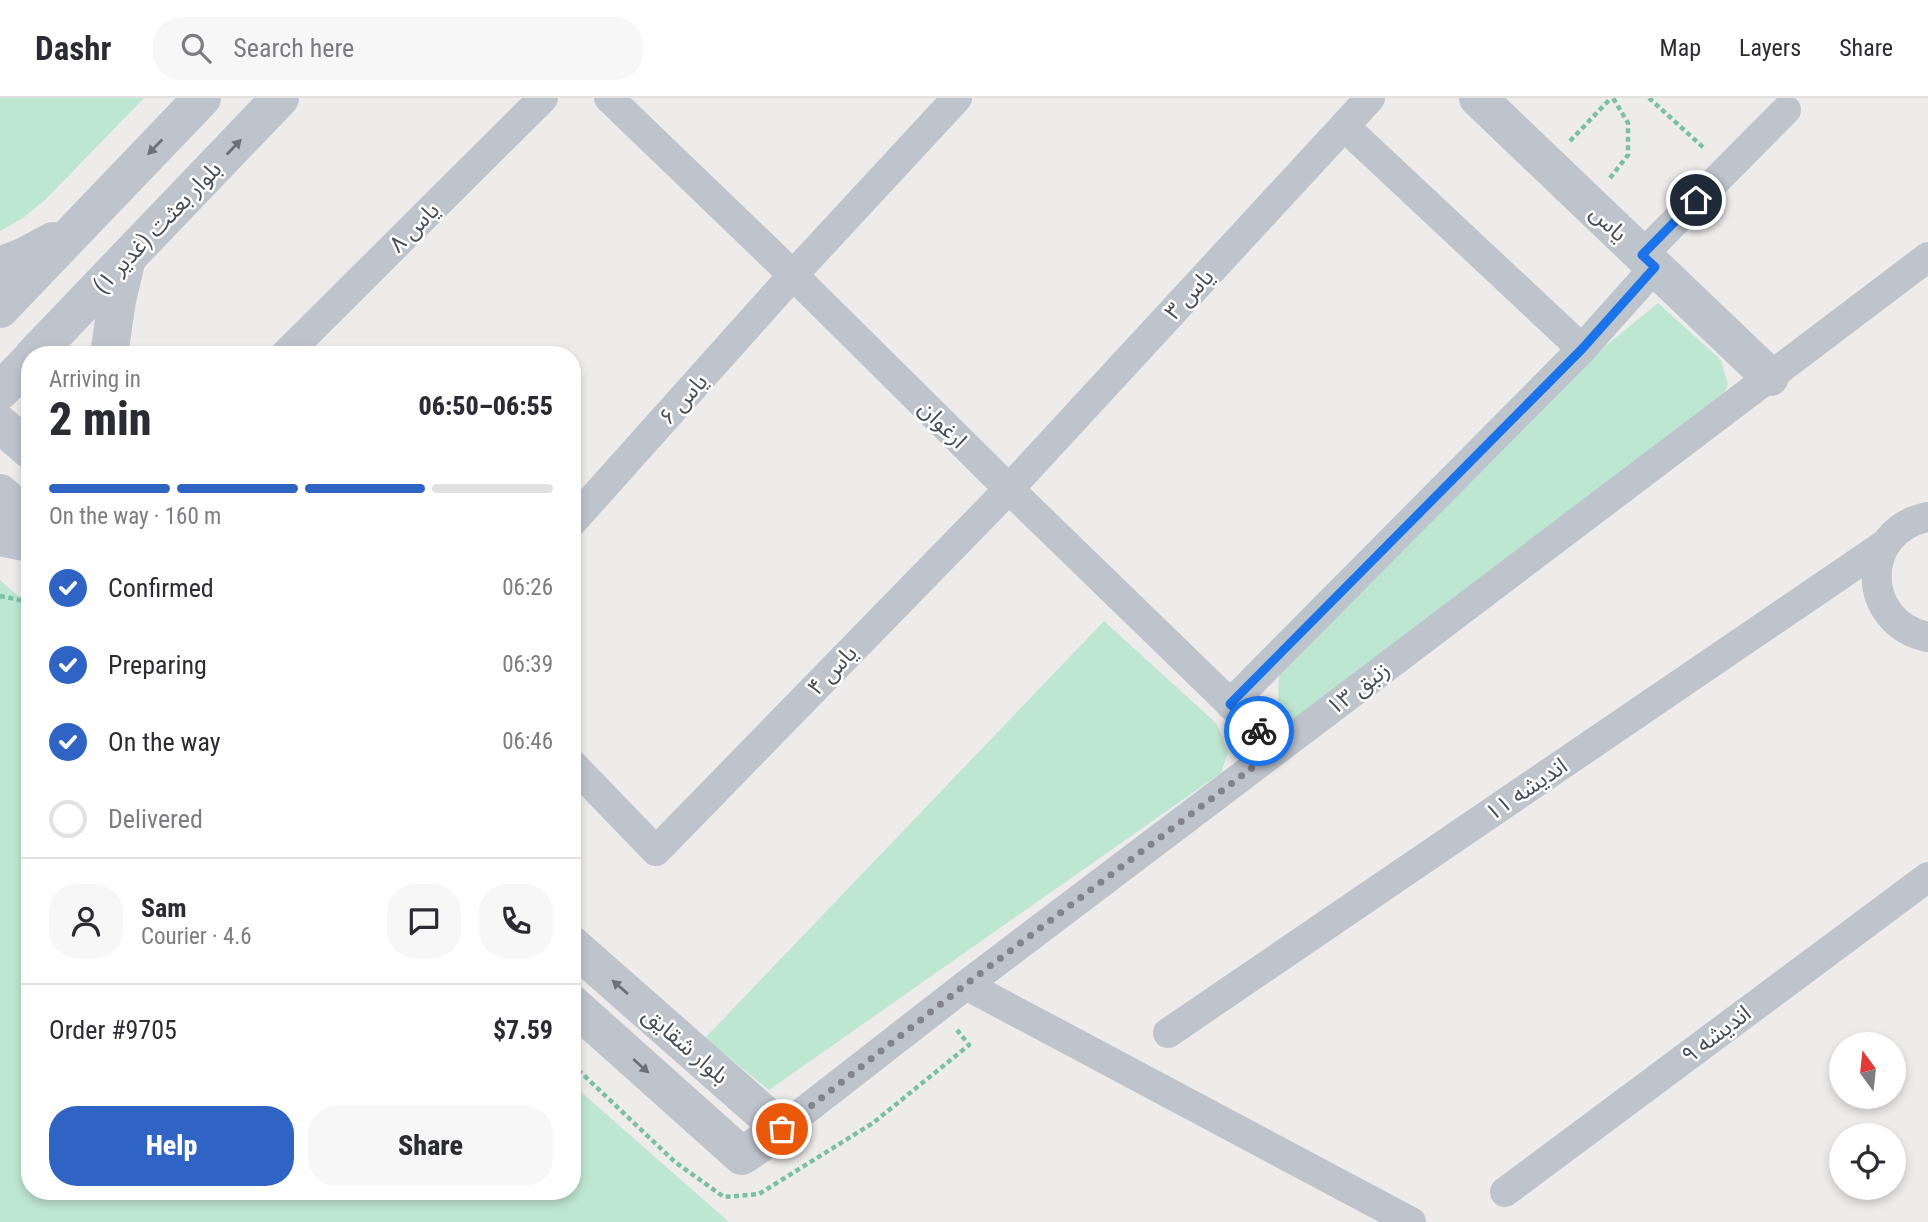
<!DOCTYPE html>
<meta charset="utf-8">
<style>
:root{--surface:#fff;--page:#f7f7f7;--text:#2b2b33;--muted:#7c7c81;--line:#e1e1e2;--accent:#2f64c4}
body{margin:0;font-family:"Roboto Condensed","Noto Sans Arabic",sans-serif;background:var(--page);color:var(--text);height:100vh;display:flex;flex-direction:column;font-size:26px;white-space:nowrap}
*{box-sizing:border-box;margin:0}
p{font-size:23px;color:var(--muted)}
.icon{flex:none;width:38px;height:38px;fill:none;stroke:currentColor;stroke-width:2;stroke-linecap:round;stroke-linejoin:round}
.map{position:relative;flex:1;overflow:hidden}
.side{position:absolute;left:21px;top:248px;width:560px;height:854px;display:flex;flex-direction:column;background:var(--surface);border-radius:28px;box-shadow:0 4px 10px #0003}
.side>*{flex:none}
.needle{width:46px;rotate:345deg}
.buttons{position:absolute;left:1829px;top:934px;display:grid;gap:14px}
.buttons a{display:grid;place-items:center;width:77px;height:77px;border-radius:50%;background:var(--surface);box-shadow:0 4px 10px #0003;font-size:35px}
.pin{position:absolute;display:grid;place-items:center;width:60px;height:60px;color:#fff;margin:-30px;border:4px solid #fff;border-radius:50%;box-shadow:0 2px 7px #0007}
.courier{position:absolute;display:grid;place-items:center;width:70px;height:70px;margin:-35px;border:5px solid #1a73e8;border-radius:50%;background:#fff;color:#222;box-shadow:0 2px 9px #0007}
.summary em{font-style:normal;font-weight:800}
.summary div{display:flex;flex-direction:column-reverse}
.summary{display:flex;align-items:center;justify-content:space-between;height:119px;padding:0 28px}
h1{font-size:46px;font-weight:800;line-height:52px}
.bar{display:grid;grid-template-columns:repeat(4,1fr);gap:10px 7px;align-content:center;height:84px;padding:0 28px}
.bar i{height:9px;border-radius:5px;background:var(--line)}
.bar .on{background:var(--accent)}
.bar p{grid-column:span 4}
.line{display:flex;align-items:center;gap:18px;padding:0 28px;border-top:2px solid var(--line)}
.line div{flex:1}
.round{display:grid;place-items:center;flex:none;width:74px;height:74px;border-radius:28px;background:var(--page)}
ol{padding:0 28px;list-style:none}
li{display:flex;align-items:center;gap:21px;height:77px}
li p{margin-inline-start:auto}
li .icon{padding:7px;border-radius:50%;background:var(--accent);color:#fff;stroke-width:4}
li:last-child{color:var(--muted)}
li i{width:38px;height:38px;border:4px solid var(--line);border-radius:50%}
.button{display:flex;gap:14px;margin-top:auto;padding:14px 28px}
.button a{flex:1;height:80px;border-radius:28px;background:var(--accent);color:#fff;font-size:28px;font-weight:800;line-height:80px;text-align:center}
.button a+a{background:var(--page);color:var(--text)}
header{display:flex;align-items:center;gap:42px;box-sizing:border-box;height:98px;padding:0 35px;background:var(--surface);border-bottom:2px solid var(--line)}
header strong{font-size:33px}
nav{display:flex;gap:38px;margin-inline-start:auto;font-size:24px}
.search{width:490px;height:63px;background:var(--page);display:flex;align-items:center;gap:18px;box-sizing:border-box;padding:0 24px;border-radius:28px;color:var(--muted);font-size:26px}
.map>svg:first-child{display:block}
.green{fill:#bee7d1}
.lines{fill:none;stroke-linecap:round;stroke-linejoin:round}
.path{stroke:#7bc0a4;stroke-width:4.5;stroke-dasharray:5 3.5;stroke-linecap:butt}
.minor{stroke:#bec4cc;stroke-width:30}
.tertiary{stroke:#bec4cc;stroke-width:38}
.oneway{fill:#6a7179}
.done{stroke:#81848a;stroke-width:7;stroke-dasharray:0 12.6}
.route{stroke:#1a73e8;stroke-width:9}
.labels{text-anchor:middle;stroke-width:5;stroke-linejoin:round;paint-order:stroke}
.street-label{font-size:23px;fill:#464d56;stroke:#fff}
</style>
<header>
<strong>Dashr</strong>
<div class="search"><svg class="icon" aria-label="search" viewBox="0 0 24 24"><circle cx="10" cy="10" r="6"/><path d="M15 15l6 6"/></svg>Search here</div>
<nav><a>Map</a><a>Layers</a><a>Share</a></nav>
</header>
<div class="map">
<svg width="1928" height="1124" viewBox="0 0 1928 1124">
<rect width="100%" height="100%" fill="#eeebeb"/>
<g class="green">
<path d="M0 0H144L46 101 23 120 0 133Z"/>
<path d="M1658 205 1721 262 1728 287 1717 308 1293 627 1278 617 1279 568 1559 286Z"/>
<path d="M0 482 30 508V1094H572V986L729 1124H0Z"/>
<path d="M1104 523 1217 626 1228 655 1221 675 769 992 705 940Z"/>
</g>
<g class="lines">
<g class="path">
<path d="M1649 0 1705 51"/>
<path d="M1570 43 1611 0"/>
<path d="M1610 80 1628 57V25L1613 0"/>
<path d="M0 498 30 504"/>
<path d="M572 966 675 1064 724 1099 759 1096 873 1025 969 947 957 932"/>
</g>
<g class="minor">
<path d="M609 0 793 177 1009 391 1277 651"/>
<path d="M1344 28 1582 251"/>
<path d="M1642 157 1786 12"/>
<path d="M285 257 543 0"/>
<path d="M1928 419C1859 432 1860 525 1928 539"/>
<path d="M572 424 793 177 957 0"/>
<path d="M1230 606 1582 251 1655 169"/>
<path d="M572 666 656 753 1009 391 1370 0"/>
<path d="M966 887 1411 1124"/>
<path d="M1168 935 1884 447"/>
<path d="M781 1031 966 887 1928 159"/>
<path d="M1505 1094 1928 779"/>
</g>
<g class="tertiary">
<path d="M1478 0 1770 279"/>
<path d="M0 168 25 158 53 143"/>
<path d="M0 211 202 0"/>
<path d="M34 257 280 0"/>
<path d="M109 257 117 202 127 160"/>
<path d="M0 293 30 262"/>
<path d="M0 326 30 352"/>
<path d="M0 395 30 421"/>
<path d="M0 439 30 445"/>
<path d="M572 847 781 1031 742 1058 572 906"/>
</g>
</g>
<defs><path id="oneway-solid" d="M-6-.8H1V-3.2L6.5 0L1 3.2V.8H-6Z" transform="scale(1.75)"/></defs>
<g class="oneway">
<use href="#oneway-solid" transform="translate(155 49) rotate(134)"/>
<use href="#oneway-solid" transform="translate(234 49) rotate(-46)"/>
<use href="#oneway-solid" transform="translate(620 889) rotate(-139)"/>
<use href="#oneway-solid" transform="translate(641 968) rotate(42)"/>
</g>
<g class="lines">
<path class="done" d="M782 1031 965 887 1277 651 1259 633"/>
<path class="route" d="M1259 633 1230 606 1582 251 1655 169 1642 157 1696 102"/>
</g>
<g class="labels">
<g class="street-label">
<text transform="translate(1609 125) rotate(44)" y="8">یاس</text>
<text transform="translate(157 129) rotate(-46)" y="8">بلوار بعثت (غدیر ۱)</text>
<text transform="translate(414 129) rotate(-45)" y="8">یاس ۸</text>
<text transform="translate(1189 196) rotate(-47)" y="8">یاس ۳</text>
<text transform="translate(683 301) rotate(-48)" y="8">یاس ۶</text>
<text transform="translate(943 326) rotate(45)" y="8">ارغوان</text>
<text transform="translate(832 572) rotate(-46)" y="8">یاس ۴</text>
<text transform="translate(1358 590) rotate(-37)" y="8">زنبق ۱۳</text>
<text transform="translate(1526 691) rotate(-34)" y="8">اندیشه ۱۱</text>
<text transform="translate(1716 936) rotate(-37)" y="8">اندیشه ۹</text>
<text transform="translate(686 947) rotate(41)" y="8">بلوار شقایق</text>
</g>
</g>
</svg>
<div class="buttons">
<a><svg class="needle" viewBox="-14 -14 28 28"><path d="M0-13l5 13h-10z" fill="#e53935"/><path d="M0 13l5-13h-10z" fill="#7c7c81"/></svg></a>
<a><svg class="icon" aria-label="locate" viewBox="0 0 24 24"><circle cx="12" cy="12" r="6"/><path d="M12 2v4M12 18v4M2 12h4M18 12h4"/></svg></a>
</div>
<div class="pin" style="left:782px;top:1031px;background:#ea580c"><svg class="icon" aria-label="bag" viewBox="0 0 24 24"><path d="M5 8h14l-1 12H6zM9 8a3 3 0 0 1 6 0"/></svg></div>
<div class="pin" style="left:1696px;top:102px;background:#1f2937"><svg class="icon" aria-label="home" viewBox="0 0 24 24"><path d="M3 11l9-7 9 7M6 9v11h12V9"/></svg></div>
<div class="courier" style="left:1259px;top:633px"><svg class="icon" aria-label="bike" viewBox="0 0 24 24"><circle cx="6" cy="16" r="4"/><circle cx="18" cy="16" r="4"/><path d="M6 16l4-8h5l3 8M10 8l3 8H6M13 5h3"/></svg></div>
<section class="side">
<div class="summary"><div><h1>2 min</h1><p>Arriving in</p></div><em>06:50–06:55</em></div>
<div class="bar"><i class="on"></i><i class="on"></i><i class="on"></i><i></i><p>On the way · 160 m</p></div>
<ol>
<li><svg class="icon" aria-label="check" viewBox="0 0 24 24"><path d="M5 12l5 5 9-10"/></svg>Confirmed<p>06:26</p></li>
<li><svg class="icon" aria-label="check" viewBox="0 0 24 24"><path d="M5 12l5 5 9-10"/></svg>Preparing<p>06:39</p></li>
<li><svg class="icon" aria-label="check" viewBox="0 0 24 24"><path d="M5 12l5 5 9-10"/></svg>On the way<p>06:46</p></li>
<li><i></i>Delivered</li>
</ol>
<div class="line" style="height:126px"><a class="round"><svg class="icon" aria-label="person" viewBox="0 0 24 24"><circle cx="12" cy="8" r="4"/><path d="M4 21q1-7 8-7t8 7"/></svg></a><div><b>Sam</b><p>Courier · 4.6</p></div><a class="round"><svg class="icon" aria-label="chat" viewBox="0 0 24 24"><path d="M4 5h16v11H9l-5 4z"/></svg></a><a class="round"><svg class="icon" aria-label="phone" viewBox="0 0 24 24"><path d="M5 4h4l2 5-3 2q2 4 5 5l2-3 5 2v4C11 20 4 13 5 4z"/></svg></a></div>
<div class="line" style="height:91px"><div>Order #9705</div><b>$7.59</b></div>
<div class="button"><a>Help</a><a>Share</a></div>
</section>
</div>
